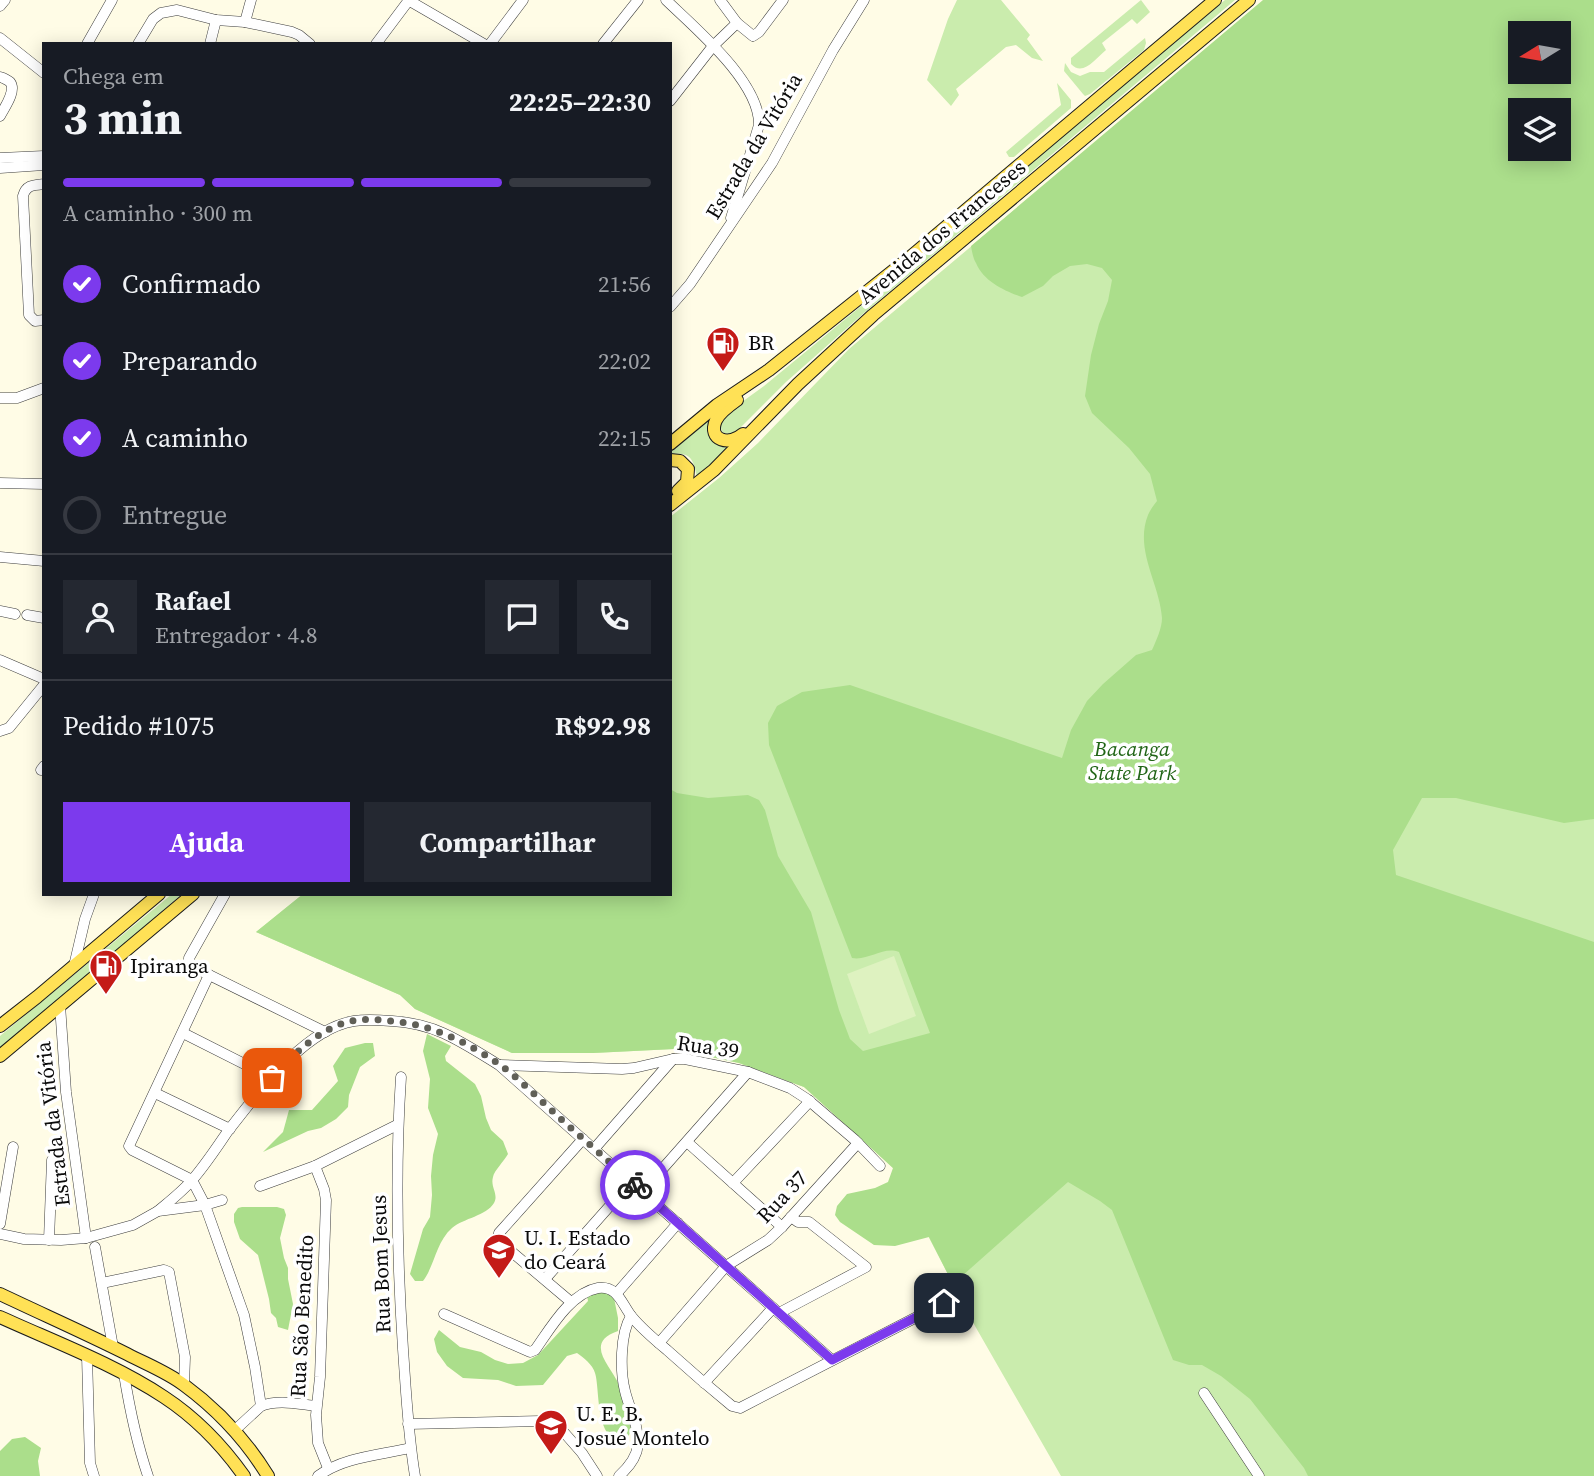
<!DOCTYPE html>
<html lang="pt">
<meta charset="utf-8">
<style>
:root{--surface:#171b24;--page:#242831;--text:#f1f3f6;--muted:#9ea1a6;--line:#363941;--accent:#7c3aed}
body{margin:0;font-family:"Source Serif 4",serif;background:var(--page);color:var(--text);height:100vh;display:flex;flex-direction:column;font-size:26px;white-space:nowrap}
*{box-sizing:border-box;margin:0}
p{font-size:23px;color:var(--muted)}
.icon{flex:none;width:38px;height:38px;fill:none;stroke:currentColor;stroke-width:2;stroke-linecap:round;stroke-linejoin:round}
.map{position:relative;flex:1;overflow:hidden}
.drawer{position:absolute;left:42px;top:42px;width:630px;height:854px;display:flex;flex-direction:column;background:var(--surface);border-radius:0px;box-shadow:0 4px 18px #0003}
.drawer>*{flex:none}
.needle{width:46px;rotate:259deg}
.fabs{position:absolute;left:1508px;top:21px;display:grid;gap:14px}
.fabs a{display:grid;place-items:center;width:63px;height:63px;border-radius:0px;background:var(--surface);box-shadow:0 4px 18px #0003;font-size:35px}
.pin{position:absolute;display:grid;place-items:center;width:60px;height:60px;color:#fff;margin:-30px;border-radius:14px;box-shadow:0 4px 10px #0006}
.courier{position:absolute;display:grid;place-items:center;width:70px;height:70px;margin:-35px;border:5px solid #7c3aed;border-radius:50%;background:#fff;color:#222;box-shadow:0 2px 9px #0007}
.summary em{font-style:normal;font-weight:700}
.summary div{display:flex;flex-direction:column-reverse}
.summary{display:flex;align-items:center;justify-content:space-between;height:119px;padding:0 21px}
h1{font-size:46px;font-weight:700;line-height:52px}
.bar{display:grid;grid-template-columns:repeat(4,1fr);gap:10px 7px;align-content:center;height:84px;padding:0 21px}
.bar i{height:9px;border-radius:5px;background:var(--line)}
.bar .active{background:var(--accent)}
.bar p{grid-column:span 4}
.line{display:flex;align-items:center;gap:18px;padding:0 21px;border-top:2px solid var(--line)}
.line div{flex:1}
.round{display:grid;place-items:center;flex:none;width:74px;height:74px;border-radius:0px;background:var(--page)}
ol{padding:0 21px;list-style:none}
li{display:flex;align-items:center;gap:21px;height:77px}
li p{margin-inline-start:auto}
li .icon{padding:7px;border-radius:50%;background:var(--accent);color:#fff;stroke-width:4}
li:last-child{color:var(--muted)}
li i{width:38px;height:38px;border:4px solid var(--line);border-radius:50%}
.action{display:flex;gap:14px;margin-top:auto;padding:14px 21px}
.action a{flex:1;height:80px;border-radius:0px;background:var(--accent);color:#fff;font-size:28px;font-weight:700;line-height:80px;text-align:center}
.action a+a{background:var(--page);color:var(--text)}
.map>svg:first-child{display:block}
.green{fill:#caecad;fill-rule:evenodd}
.forest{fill:#abde8b;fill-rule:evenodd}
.pitch{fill:#def2c0}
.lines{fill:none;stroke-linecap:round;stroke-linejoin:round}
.minor-casing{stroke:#3d3d3d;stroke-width:11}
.major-casing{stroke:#1b1b1b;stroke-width:14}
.minor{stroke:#fff;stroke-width:10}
.major{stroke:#ffe156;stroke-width:12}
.done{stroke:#605f57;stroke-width:7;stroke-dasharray:0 12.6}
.route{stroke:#7c3aed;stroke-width:9}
.labels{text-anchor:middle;stroke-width:7;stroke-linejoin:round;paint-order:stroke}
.street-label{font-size:21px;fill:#0a0a0a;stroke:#fff}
.poi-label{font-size:21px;fill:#0a0a0a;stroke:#fff;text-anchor:start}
.park-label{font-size:21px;font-style:italic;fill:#216516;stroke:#fff}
</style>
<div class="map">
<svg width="1594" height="1476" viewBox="0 0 1594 1476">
<rect width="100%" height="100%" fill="#fffce6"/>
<g class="green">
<path d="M957 0H1001L1030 35 1027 39 1043 61 1032 58 1016 45 1006 47 956 89 959 95 951 106 927 80 948 19Z"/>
<path d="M1141 0 1150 12 1137 24 1132 19 1102 43 1106 50C1095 59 1083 77 1071 64V58Z"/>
<path d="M1225 0H1235L864 313 786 382 735 433 730 435 722 432 720 424 724 415 764 386 860 307Z"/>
<path d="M1594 0V1476H1061L971 1319 893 1168 804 1087 739 1063 674 1049 593 1053H512L415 1009 400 995 256 932 303 894H670V517L719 478 758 443 849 349 1111 129ZM1521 33H1559V72H1521ZM1521 110H1559V149H1521Z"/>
<path d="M1145 38 1146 43 1144 50 1090 94 1085 96 1083 94 1064 71 1065 63 1071 72 1080 76 1090 72H1104Z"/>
<path d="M1057 83 1071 100V108L1014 157H1009L1006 152 1061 105Z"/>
<path d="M711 416C706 437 710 444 732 447L697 477C693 458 691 452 670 454V451Z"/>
<path d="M172 894H182L0 1050V1036Z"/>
</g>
<g class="forest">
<path d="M1263 0H1594V819L1564 823 1456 798H1422L1393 850 1396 875 1594 942V1476H1308L1304 1468 1250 1399 1221 1376 1202 1365H1189L1173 1360 1112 1210 1100 1201 1068 1182 953 1284 929 1237 895 1246 874 1245 840 1222 835 1215 837 1206 847 1194 875 1188 888 1182 893 1168 804 1087 739 1063 674 1049 593 1053H512L415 1009 400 995 256 932 303 894H670V789L677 793 708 798 748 795 759 800 765 810 778 856 811 912 839 1010 850 1039 863 1051 930 1033 899 952C883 946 869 961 852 958L769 745 768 723 777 706 802 692 850 685 1062 758 1071 730 1087 701 1103 684 1136 655 1152 650C1156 641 1162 628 1162 618 1160 584 1134 550 1148 515 1150 510 1154 505 1157 501L1150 474 1129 448 1092 413 1085 396 1091 355 1099 324 1108 301 1112 280 1102 268 1087 264 1070 266 1053 276 1043 286 1022 297C1005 291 984 282 976 263 973 258 972 252 971 246ZM1559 33V72H1521V33ZM1559 110V149H1521V110Z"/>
<path d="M427 1034 451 1046 445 1056 446 1061 475 1084 481 1096 486 1118 491 1130 503 1141 508 1154C504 1161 494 1171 493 1177 490 1187 499 1194 494 1203 486 1216 464 1218 452 1228 436 1242 435 1265 423 1281H415L410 1274 423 1229 430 1217 432 1195 431 1176 433 1155 438 1134 428 1108 430 1079 423 1051Z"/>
<path d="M365 1043H373L375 1056 360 1067 349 1095 348 1107 336 1119 321 1128 308 1131 263 1152 283 1132 289 1110H312L338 1081 333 1066 345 1048Z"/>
<path d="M242 1207H277L284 1209 286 1215 280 1238 284 1258 288 1268V1279L293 1304 288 1330 278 1327 276 1318 271 1313 269 1299 258 1255 240 1239 234 1222V1214L238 1208Z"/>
<path d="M596 1292 607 1293 614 1298 618 1318V1331C583 1343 611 1366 619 1385 624 1399 627 1414 631 1429 630 1435 628 1438 621 1439 595 1441 600 1387 595 1373 593 1365 583 1357 577 1353L567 1356 543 1385 516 1386 498 1380 463 1378 447 1366 437 1352 434 1339 439 1330 460 1347 481 1352 495 1360 508 1364 523 1363 538 1355 588 1301 587 1296Z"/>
<path d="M25 1437 41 1448 38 1461 40 1476H0V1451L12 1439Z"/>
</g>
<path class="pitch" d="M894 956 916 1016 869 1034 847 974Z"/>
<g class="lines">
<defs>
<g id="minor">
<path d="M408 0 484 44"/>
<path d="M666 0C695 28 760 82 759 125L731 218"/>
<path d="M720 0 737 23 753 36 759 32 783 0"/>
<path d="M0 6 5 0"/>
<path d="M245 22 251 0"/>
<path d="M0 38 44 73"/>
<path d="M87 44 112 0"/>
<path d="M138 44 153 19 161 13 177 10 216 20 245 22 292 32 299 35 310 44"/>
<path d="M210 44 216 20"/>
<path d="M376 44 409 0"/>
<path d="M490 44 523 0"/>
<path d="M603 44 638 0"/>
<path d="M0 77C2 77 9 81 10 82 17 91 4 108 0 116"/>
<path d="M670 101 713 46 737 23"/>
<path d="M0 158 44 156"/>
<path d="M0 168 44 165"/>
<path d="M44 184C33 185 26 185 23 196L29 315 35 321 44 320"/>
<path d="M670 307 690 284 772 163 833 50 864 0"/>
<path d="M0 398H17L44 388"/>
<path d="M0 483 44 484"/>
<path d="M0 557 44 561"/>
<path d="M0 611 15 614"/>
<path d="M27 615 44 618"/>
<path d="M0 660 44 679"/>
<path d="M0 731 9 728 44 685"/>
<path d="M41 770 44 766"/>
<path d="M225 894 189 958V965L325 1032"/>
<path d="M74 966 85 919 94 894"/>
<path d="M209 975 129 1146 132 1150 192 1180 205 1205 244 1315 255 1367 261 1406"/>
<path d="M60 1005 66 1092 86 1238"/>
<path d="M183 1033 272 1078"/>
<path d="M500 1065 622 1069 634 1068 673 1059H685L748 1072 790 1088 807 1099 855 1140 880 1166"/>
<path d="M401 1077C395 1168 397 1258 403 1349 406 1391 408 1434 415 1476"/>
<path d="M155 1093 230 1129"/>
<path d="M687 1142 782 1227"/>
<path d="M594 1149 673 1059"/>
<path d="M315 1166 324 1189 326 1200 320 1377 316 1415 318 1443 328 1468"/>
<path d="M733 1183 810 1101"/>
<path d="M260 1186 315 1166 397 1125"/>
<path d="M642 1192 748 1072"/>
<path d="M158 1211C170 1201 183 1191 193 1179 206 1164 217 1147 228 1131 258 1093 304 1029 354 1021 367 1019 379 1020 392 1021 409 1022 427 1026 443 1033 463 1042 481 1054 499 1065L832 1360"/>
<path d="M0 1224 13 1147"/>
<path d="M0 1234 24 1239 61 1240 86 1238 133 1225 158 1211 205 1205 222 1200"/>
<path d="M49 1240 52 1160"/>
<path d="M95 1247 113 1347"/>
<path d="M545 1279 631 1182"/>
<path d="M102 1283 164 1270 169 1272 185 1357 184 1385"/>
<path d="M617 1293 678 1223"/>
<path d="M571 1302 500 1242 498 1237 499 1233 583 1139"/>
<path d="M779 1313 866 1267 809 1222H798L791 1217"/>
<path d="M444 1314 530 1352 535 1350C550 1329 570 1293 598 1288 618 1285 622 1305 632 1317 642 1329 655 1340 667 1350 688 1369 710 1388 732 1406L740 1408 944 1303"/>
<path d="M659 1343 726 1266 768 1240 782 1227 858 1143"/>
<path d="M87 1356 90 1463 94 1476"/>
<path d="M124 1374C130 1411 136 1441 148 1476"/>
<path d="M704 1383 773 1308"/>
<path d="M1204 1393 1259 1476"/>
<path d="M408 1424 541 1421 552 1423 561 1429 582 1453 597 1476"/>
<path d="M235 1430 261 1406C278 1399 298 1404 316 1406"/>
<path d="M318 1476C344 1457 380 1455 410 1448"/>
<path d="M619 1476C628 1468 637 1457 638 1444 639 1426 629 1408 625 1391 620 1371 620 1334 631 1316"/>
</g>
<g id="major">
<path d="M737 400C730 405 720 412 716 420 707 441 730 446 743 434"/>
<path d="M670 444 717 405 769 370 908 259 1215 0"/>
<path d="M670 460 680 461 688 469 687 482 678 491"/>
<path d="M670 505 714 470 798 384 873 315 1249 0"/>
<path d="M0 1026 37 997 159 894"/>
<path d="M0 1056 193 894"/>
<path d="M0 1294C42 1314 85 1333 127 1354 146 1364 167 1372 184 1385 218 1410 246 1440 268 1476"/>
<path d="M0 1317C55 1342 114 1364 164 1397 196 1418 222 1445 244 1476"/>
</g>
</defs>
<use href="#minor" class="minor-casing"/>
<use href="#major" class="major-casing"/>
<use href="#minor" class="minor"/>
<use href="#major" class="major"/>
</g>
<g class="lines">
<path class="done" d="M272 1078C291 1057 312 1036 338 1025 356 1018 373 1019 391 1021 430 1024 467 1042 499 1064 521 1080 542 1102 563 1121 587 1142 611 1163 635 1185"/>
<path class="route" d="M635 1185 832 1360 944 1303"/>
</g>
<defs>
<symbol id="fuel-pin" viewBox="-11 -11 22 30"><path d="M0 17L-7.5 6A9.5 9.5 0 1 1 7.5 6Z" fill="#c41b18" stroke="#fff"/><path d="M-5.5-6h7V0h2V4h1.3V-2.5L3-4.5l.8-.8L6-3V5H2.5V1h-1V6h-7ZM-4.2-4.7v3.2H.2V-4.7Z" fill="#fff"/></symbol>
<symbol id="school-pin" viewBox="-11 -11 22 30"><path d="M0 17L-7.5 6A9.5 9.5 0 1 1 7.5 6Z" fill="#c41b18" stroke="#fff"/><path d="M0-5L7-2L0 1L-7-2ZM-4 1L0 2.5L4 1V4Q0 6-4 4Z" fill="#fff"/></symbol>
</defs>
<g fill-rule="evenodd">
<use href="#fuel-pin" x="704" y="324" width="38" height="52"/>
<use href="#fuel-pin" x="87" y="947" width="38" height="52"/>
<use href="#school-pin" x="480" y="1231" width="38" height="52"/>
<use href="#school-pin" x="532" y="1407" width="38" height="52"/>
</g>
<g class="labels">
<g class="street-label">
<text transform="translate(754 146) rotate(-59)" y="7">Estrada da Vitória</text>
<text transform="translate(942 232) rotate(-40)" y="7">Avenida dos Franceses</text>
<text transform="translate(708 1047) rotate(8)" y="7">Rua 39</text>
<text transform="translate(53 1124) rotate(-97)" y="7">Estrada da Vitória</text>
<text transform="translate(782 1197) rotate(-47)" y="7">Rua 37</text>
<text transform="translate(381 1264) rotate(-92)" y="7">Rua Bom Jesus</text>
<text transform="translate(302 1316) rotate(-87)" y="7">Rua São Benedito</text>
</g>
<g class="poi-label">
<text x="748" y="350">BR</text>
<text x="130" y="973">Ipiranga</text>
<text x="524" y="1245">U. I. Estado<tspan x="524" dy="24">do Ceará</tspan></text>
<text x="576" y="1421">U. E. B.<tspan x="576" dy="24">Josué Montelo</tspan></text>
</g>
<g class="park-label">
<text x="1132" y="756">Bacanga<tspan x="1132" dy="24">State Park</tspan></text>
</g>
</g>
</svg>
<div class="fabs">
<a><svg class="needle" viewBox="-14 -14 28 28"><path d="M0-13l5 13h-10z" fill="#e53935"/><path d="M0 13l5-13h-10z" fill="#9ea1a6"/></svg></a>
<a><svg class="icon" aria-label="layers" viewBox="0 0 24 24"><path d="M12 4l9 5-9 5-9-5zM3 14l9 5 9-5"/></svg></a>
</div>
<div class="pin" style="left:272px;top:1078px;background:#ea580c"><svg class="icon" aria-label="bag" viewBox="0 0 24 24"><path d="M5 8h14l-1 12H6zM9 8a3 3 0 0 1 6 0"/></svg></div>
<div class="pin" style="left:944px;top:1303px;background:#1f2937"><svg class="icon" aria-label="home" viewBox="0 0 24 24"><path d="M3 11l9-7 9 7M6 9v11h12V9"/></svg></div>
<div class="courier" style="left:635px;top:1185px"><svg class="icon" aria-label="bike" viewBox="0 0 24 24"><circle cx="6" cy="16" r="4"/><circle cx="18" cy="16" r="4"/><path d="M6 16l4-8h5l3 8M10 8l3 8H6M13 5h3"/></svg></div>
<section class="drawer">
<div class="summary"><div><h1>3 min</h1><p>Chega em</p></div><em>22:25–22:30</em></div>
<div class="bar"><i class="active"></i><i class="active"></i><i class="active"></i><i></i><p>A caminho · 300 m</p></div>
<ol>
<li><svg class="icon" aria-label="check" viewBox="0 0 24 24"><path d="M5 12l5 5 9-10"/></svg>Confirmado<p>21:56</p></li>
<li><svg class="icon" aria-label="check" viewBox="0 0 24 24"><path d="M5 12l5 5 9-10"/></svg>Preparando<p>22:02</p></li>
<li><svg class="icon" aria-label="check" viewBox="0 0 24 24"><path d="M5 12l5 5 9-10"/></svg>A caminho<p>22:15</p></li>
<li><i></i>Entregue</li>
</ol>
<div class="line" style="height:126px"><a class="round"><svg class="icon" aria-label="person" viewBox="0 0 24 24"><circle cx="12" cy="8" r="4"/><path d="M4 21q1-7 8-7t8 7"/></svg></a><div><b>Rafael</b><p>Entregador · 4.8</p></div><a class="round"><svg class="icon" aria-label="chat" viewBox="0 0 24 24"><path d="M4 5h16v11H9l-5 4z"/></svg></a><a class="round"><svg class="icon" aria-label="phone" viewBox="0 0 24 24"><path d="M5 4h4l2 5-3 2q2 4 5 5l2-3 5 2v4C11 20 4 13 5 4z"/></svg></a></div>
<div class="line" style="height:91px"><div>Pedido #1075</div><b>R$92.98</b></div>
<div class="action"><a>Ajuda</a><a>Compartilhar</a></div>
</section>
</div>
